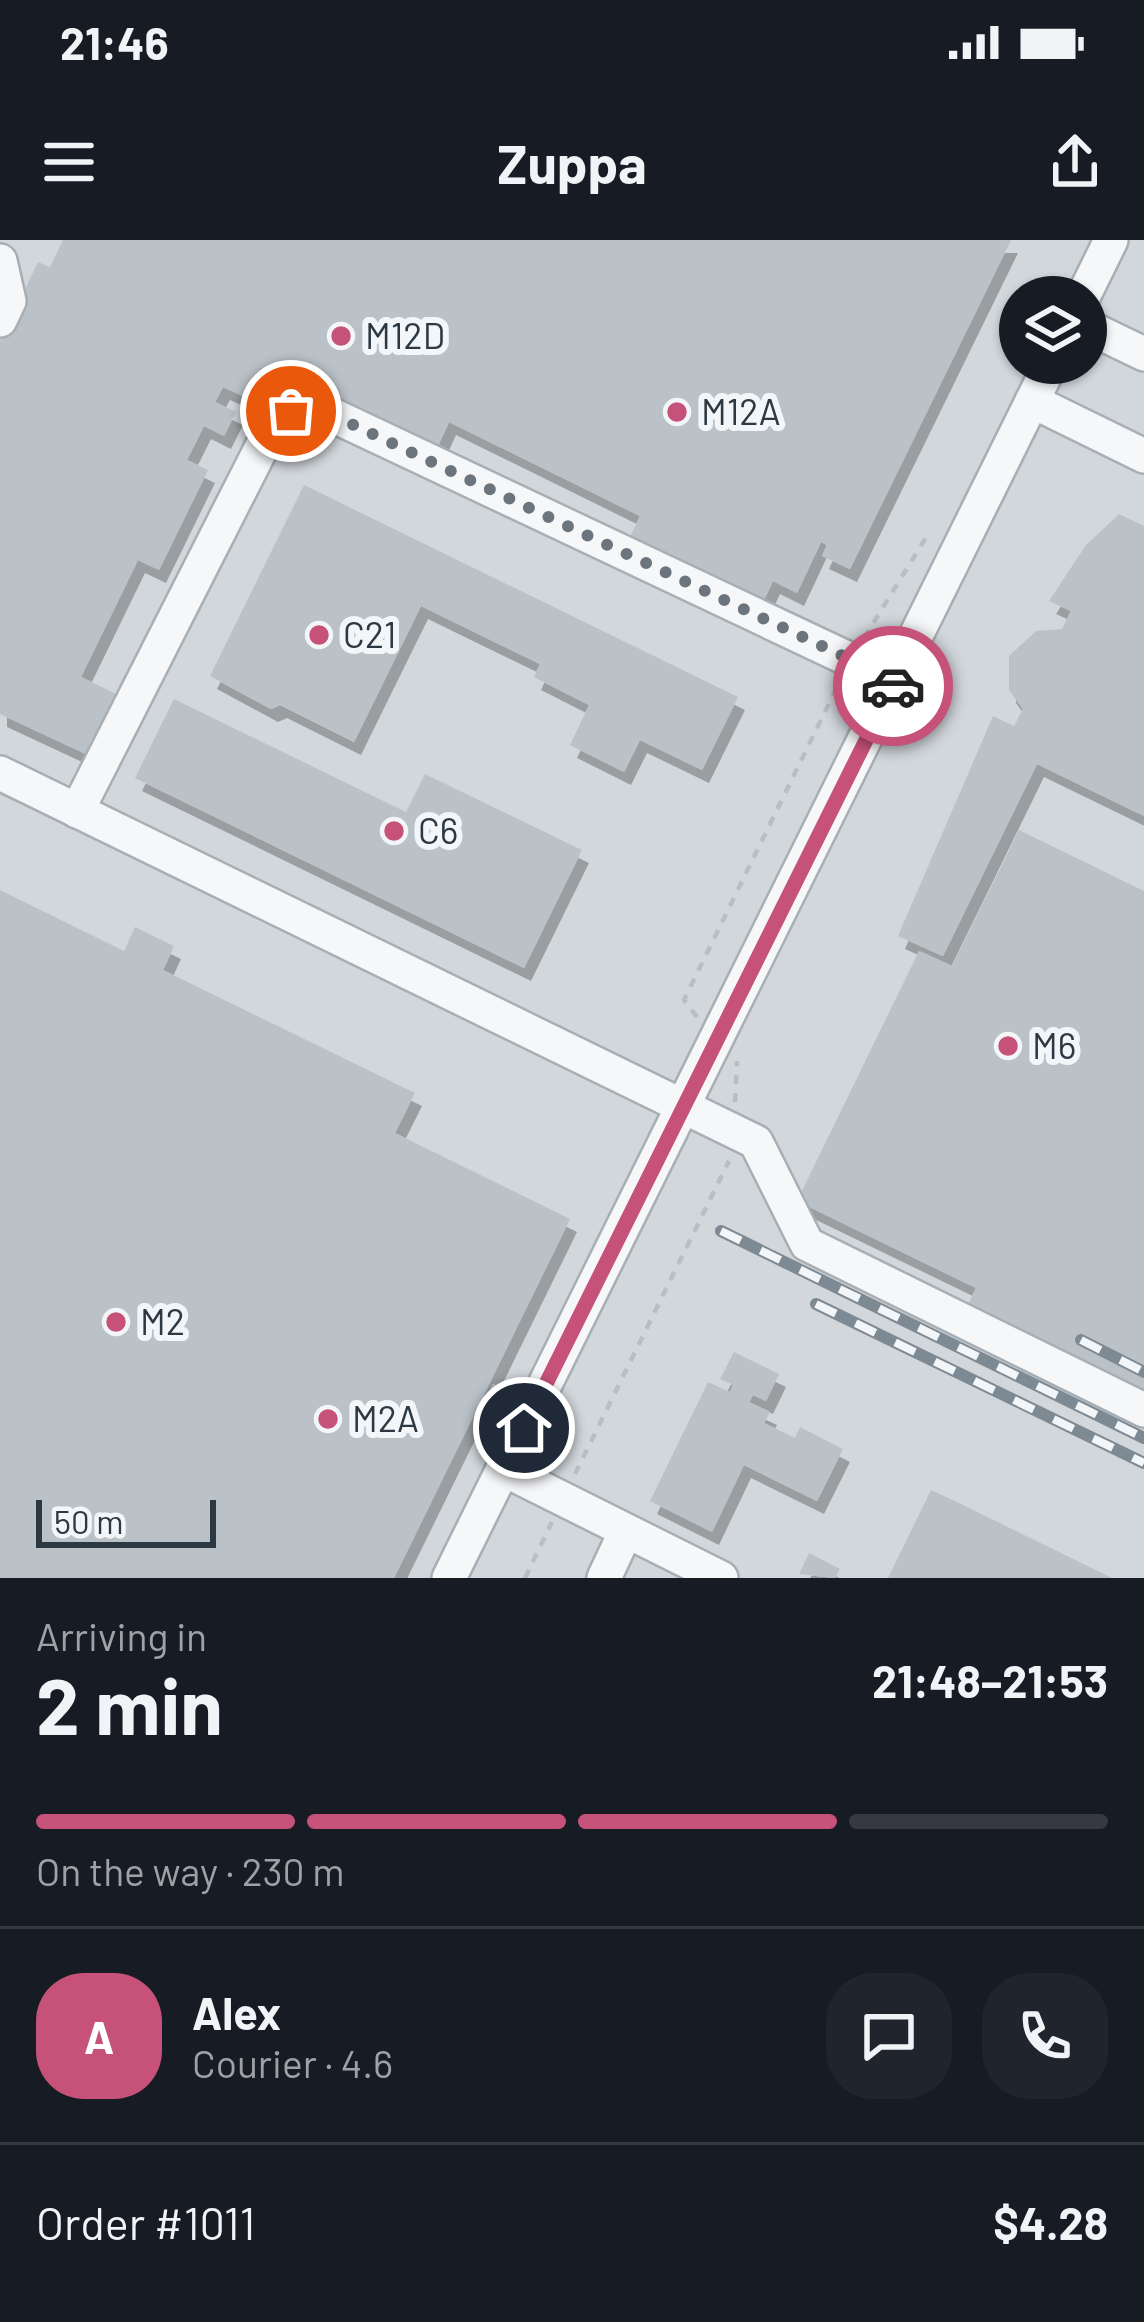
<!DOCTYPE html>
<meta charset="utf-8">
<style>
:root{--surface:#171b24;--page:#20242c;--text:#f1f3f6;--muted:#9ea1a6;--line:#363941;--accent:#c65279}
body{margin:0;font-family:Barlow,sans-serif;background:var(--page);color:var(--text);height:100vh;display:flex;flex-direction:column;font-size:45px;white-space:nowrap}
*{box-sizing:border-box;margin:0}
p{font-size:39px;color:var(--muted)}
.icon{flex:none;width:66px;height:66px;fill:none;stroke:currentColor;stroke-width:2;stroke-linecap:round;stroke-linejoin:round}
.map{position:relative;height:1338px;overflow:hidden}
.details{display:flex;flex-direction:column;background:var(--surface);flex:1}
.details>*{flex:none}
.controls{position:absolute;left:999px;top:36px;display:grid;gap:24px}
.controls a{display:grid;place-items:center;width:108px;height:108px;border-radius:50%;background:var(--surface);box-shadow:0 3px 9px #0004;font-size:60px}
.scale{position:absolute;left:36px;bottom:30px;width:180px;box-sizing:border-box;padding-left:12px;border:6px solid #2c3842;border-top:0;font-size:33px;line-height:42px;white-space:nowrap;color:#2c3842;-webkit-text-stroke:9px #f3f6f8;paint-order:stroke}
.pin{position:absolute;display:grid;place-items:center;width:102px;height:102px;color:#fff;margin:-51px;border:6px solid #fff;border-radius:50%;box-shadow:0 3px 12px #0007}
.courier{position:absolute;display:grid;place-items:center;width:120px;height:120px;margin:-60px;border:9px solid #c65279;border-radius:50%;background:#fff;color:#222;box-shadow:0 3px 15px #0007}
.summary em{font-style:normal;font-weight:700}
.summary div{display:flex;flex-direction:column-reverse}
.summary{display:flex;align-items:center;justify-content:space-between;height:204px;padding:0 36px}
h1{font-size:78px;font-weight:700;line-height:90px}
.bar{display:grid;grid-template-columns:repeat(4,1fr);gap:18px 12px;align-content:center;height:144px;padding:0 36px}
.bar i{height:15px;border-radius:9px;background:var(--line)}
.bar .active{background:var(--accent)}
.bar p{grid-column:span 4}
.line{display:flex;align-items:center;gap:30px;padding:0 36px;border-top:3px solid var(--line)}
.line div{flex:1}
.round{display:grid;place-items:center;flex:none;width:126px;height:126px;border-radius:48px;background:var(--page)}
.status{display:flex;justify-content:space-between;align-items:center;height:84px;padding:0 60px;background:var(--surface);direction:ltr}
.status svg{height:33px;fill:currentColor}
header{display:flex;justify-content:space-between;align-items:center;height:156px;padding:0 36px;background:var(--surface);font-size:54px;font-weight:700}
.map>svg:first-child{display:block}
.built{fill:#d2d7dc;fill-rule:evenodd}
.building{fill:#bbc2c7;filter:url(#shadow)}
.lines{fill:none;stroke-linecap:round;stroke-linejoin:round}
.minor-casing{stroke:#a8afb4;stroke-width:38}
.path{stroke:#b9bec2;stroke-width:4.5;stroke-dasharray:9 9;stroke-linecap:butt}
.minor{stroke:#f6f7f9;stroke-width:33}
.rail-casing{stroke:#7e8a93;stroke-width:12}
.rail{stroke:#f3f6f8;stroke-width:8;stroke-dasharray:22;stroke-linecap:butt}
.done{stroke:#6c757d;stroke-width:12;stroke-dasharray:0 21.6}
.route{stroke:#c65279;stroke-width:15}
.poi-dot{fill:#c65279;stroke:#f3f6f8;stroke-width:4.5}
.labels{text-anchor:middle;stroke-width:12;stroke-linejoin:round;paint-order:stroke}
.poi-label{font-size:36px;fill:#2c3842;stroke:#f3f6f8;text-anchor:start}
</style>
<div class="status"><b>21:46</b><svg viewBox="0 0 49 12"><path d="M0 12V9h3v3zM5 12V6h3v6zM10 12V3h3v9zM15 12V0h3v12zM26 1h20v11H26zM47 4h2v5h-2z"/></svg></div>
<header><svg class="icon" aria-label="menu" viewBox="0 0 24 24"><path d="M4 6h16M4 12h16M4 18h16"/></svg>Zuppa<svg class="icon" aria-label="share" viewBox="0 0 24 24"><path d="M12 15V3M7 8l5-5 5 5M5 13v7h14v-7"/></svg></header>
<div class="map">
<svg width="1144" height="1338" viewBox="0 0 1144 1338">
<defs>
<filter id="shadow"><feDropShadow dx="7" dy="13" stdDeviation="0" flood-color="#0004"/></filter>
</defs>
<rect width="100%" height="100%" fill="#e3e7ea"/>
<path class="built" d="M0 0H1144V1338H0ZM1020 57H1086V123H1020Z"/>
<g class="building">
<path d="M63 0H1011L850 329 822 316 827 305 821 302 797 353 773 341 763 362 630 297 640 276 449 182 438 206 287 132 269 168 223 147 215 162 236 172 224 196 204 186 187 220 208 230 159 330 138 320 81 437 118 455 88 515 0 474V101L38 22 50 27Z"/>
<path d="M304 245 738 457 702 530 640 500 624 532 570 505 589 465 534 437 540 424 421 366 354 502 280 465 271 469 210 436Z"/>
<path d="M1119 274 1144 286V576L1037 524 943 716 898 696 993 476 1014 486 1023 469 1009 450V416L1036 391 1062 389 1071 371 1049 361 1086 305Z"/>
<path d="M174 459 406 572 425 534 582 610 524 728 135 538Z"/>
<path d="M1019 590 1144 651V1156L966 1069 976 1048 797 961 919 711 952 726Z"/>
<path d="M0 650 124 711 135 687 174 706 163 730 415 853 395 893 570 979 394 1338H0Z"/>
<path d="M734 1112 779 1134 766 1161 753 1155 749 1162 770 1172 764 1183 795 1198 800 1187 843 1209 817 1261 744 1225 712 1292 650 1261 708 1142 730 1152 733 1145 720 1139Z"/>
<path d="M493 1144 508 1151 495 1176 481 1168Z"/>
<path d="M931 1250 961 1264 1112 1338H888Z"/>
<path d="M809 1313 840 1329 835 1338 799 1334Z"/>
</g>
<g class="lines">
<defs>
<g id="minor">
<path d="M0 21 9 61 0 80"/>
<path d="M1083 57 1111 0"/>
<path d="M1086 86 1144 114"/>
<path d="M1032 161 1144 216"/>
<path d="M0 533 756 902 807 1004 1144 1170"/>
<path d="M77 571 272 187 291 171 328 173 895 441"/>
<path d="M503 1229 721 1338"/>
<path d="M449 1338 1051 123"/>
<path d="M604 1338 626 1291"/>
</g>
</defs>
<use href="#minor" class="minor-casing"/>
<g class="path">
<path d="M864 398 927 296"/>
<path d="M697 777 684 760 838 445"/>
<path d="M735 862 737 821"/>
<path d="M575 1234 729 921"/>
<path d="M525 1338 552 1282"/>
</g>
<use href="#minor" class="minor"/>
<defs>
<g id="rail">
<path d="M721 991 1144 1198"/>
<path d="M816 1064 1144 1223"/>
<path d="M1081 1100 1144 1132"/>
</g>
</defs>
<use href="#rail" class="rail-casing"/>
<use href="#rail" class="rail"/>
</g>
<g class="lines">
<path class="done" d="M291 171 328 173 896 441 893 446"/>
<path class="route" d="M524 1188 893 446"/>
</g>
<g class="poi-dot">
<circle cx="341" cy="96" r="12"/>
<circle cx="677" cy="172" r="12"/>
<circle cx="319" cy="395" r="12"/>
<circle cx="394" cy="591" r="12"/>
<circle cx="1008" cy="806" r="12"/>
<circle cx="116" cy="1082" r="12"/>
<circle cx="328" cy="1179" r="12"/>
</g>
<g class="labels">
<g class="poi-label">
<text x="365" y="109">M12D</text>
<text x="701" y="185">M12A</text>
<text x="343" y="408">C21</text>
<text x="418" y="604">C6</text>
<text x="1032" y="819">M6</text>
<text x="140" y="1095">M2</text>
<text x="352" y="1192">M2A</text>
</g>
</g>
</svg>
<div class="controls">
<a><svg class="icon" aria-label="layers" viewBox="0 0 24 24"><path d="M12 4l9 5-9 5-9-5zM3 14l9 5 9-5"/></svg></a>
</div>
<div class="scale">50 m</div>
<div class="pin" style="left:291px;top:171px;background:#ea580c"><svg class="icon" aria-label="bag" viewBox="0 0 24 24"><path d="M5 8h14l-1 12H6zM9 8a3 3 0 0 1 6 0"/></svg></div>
<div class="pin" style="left:524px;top:1188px;background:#1f2937"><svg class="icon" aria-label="home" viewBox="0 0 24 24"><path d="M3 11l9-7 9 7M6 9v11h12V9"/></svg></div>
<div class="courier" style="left:893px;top:446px"><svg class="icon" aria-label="car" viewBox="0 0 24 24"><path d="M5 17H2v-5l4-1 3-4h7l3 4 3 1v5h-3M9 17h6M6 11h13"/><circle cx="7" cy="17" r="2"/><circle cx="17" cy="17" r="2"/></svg></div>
</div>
<section class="details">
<div class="summary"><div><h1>2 min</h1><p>Arriving in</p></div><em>21:48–21:53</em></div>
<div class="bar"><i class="active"></i><i class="active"></i><i class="active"></i><i></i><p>On the way · 230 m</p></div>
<div class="line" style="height:216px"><b class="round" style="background:var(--accent);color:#fff">A</b><div><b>Alex</b><p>Courier · 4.6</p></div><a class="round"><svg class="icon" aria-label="chat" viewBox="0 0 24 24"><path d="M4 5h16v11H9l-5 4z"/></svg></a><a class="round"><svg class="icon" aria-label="phone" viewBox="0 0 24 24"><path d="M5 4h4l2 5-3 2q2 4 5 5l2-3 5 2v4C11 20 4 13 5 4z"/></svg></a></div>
<div class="line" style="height:156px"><div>Order #1011</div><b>$4.28</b></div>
</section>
